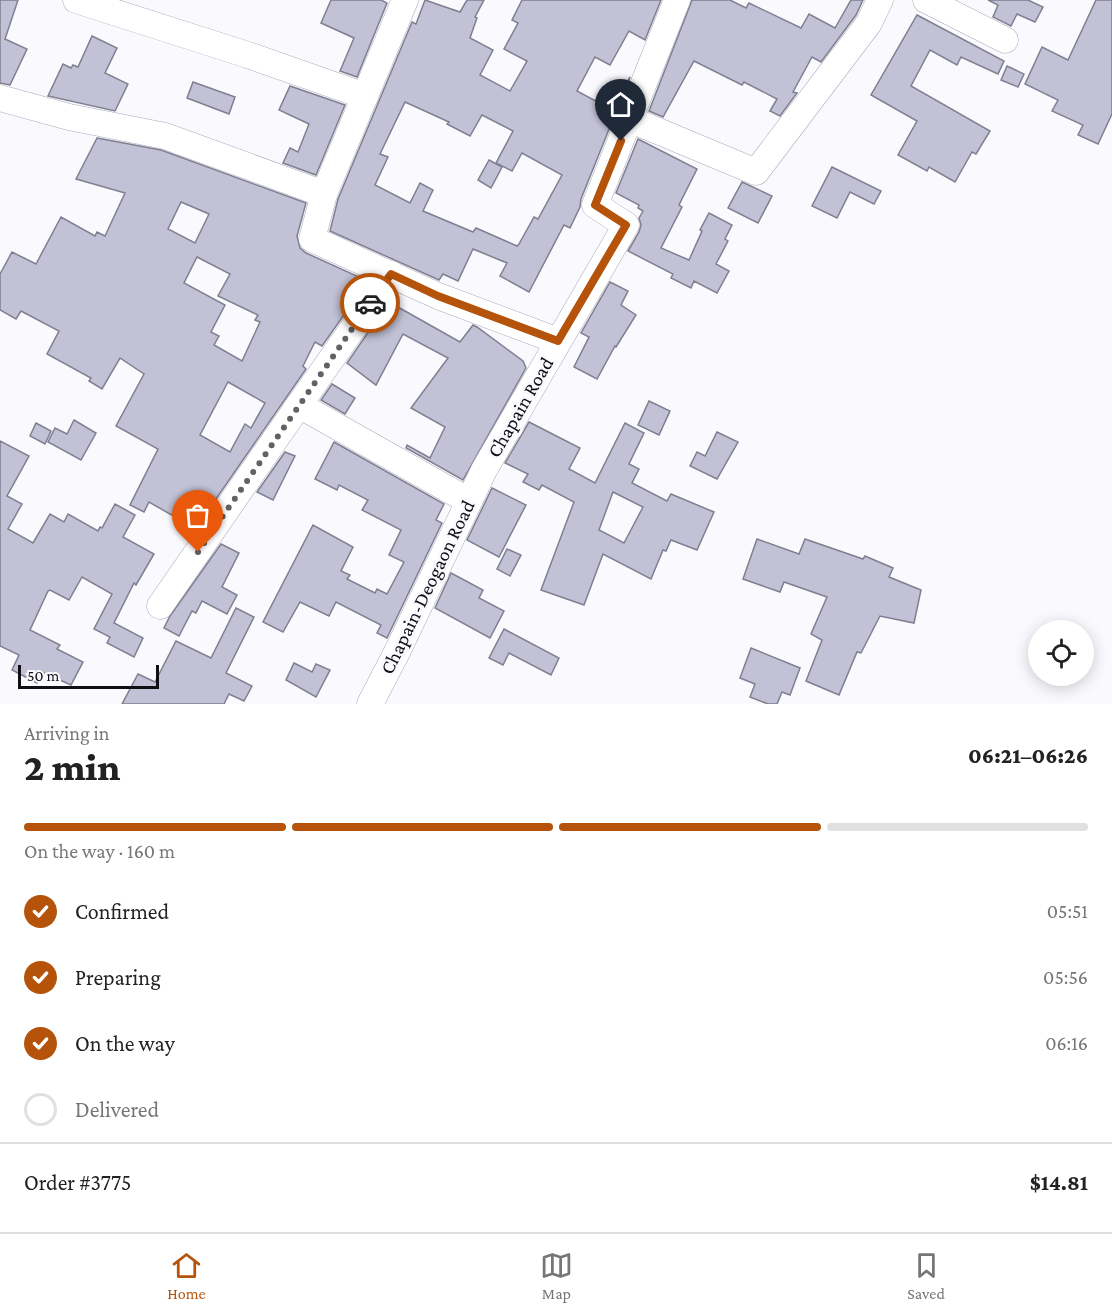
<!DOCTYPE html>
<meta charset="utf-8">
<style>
:root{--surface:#fff;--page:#f2f2f2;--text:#222;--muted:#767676;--line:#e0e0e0;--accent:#b45309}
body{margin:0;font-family:"Crimson Pro",serif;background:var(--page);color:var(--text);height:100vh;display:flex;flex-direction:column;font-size:22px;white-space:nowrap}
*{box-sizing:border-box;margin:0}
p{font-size:20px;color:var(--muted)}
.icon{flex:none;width:33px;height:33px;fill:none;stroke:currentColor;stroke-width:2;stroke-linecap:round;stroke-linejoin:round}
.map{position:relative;height:704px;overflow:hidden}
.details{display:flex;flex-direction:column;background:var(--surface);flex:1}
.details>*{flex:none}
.controls{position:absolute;left:1028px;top:620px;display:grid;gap:12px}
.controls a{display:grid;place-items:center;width:66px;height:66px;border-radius:50%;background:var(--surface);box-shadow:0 3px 15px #0003;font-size:30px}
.scale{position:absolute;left:18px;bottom:15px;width:141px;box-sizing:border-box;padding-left:6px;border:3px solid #0f0f15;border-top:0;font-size:16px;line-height:21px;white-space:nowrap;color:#0f0f15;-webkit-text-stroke:4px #fafafe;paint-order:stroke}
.pin{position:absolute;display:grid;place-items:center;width:51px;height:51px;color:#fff;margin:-62px -26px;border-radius:50% 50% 50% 0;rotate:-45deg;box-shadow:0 0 6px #0007}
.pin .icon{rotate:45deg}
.courier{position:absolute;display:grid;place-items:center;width:60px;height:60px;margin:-30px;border:4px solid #b45309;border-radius:50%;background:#fff;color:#222;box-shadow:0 2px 8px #0007}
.headline em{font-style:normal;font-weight:800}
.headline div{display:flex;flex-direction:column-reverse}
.headline{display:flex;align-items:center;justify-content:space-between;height:102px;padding:0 24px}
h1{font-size:39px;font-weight:800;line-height:45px}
.bar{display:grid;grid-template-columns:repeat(4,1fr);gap:9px 6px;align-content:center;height:72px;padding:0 24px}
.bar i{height:8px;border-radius:4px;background:var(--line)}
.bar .current{background:var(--accent)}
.bar p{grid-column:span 4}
.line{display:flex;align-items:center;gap:15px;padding:0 24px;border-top:2px solid var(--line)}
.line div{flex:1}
ol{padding:0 24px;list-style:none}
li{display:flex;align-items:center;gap:18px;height:66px}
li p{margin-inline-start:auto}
li .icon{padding:6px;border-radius:50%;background:var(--accent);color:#fff;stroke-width:4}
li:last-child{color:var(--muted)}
li i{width:33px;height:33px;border:3px solid var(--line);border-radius:50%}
.tabs{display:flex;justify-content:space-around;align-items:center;height:84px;border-top:2px solid var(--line);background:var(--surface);font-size:16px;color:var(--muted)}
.tabs a{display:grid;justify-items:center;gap:3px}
.tabs .current{color:var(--accent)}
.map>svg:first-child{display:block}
.building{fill:#c2c1d5;stroke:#7f7f91;stroke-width:1.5;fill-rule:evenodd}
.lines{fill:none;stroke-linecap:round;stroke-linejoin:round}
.minor-casing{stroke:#aaaabc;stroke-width:27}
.minor{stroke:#fff;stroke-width:26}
.done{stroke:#616167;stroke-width:6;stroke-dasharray:0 10.8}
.route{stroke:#b45309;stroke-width:8}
.labels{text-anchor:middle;stroke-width:6;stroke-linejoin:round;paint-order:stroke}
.street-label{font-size:20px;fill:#0f0f15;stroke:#fafafe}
</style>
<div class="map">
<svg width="1112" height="704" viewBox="0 0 1112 704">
<rect width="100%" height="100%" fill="#fafafe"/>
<g class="building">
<path d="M0 0H18L5 39 27 49 10 85 0 83Z"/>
<path d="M331 0H381L387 3 357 77 340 71 354 38 321 23Z"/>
<path d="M425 0 460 12 467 0H484L475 17 477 18 470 38 493 50 480 75 510 91 527 61 504 49 518 23 512 20 522 0H661L645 40 629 31 610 65 595 57 577 91 603 105 608 96 616 101 630 77 581 199 580 207 570 228 564 225 529 292 500 276 507 263 473 249 458 281 443 274 439 280 330 231 338 199 412 22 416 24ZM405 102 449 122 447 124 470 136 482 115 513 131 496 163 512 171 522 153 562 175 538 219 534 217 519 244 517 246 476 228 473 232 423 211 433 190 420 183 410 203 375 185 388 157 380 154Z"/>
<path d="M692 0H730L746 8 749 3 801 28 809 14 835 28 851 0H863L856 15 821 62 812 57 793 92 797 93 780 116 770 111 777 99 744 82 742 85 694 61 663 117 649 111Z"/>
<path d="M988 0H1028L1043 7 1035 22 1017 14 1011 26 993 17 998 5Z"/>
<path d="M1096 0H1112V114L1098 144 1078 135 1083 125 1052 111 1058 100 1025 84 1042 47 1068 60Z"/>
<path d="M917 15 1004 61 998 74 961 57 957 65 930 50 911 86 990 131 976 154 972 152 955 182 929 167 927 171 898 155 917 121 871 95Z"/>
<path d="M92 36 117 48 105 73 128 84 115 111 48 96 63 64 71 68 73 65 78 67Z"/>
<path d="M1007 66 1024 74 1018 87 1001 80Z"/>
<path d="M193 82 235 97 229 114 187 98Z"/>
<path d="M290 86 345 105 316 175 283 163 290 148 298 152 309 124 279 110Z"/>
<path d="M97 138 161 150 306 203 297 236 300 248 306 253 359 277 355 284 363 288 322 346 315 342 303 366 306 369 209 509 186 498 175 517 149 502 144 512 130 505 158 449 116 426 144 374 120 358 102 389 89 381 91 378 47 354 59 331 21 311 16 319 0 310V274L12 252 36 264 61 217 95 236 97 232 105 236 125 193 76 179ZM181 202 209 214 195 243 168 229ZM197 257 230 274 218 296 258 315 255 320 260 322 242 361 214 345 219 336 211 332 225 305 184 283ZM228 382 265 403 251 428 245 424 230 452 200 435Z"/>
<path d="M638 139 697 169 679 205 682 207 661 248 689 260 702 231 700 230 709 213 732 225 725 239 728 241 716 264 729 271 717 293 694 281 691 288 671 278 673 274 628 251 639 232 641 225 639 218 643 211 638 208 639 205 616 193Z"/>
<path d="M489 160 502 167 491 188 478 180Z"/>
<path d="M832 167 881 191 874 204 850 192 837 218 812 206Z"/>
<path d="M742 182 772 196 758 223 728 208Z"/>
<path d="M610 282 628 291 621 305 636 315 616 347 615 346 597 379 574 367 589 337 581 333Z"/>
<path d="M389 302 460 342 473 325 477 327 523 361 526 368 463 480 406 448 407 445 430 458 445 427 411 408 448 358 403 334 376 385 347 363Z"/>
<path d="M332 384 355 398 345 414 321 400Z"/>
<path d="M649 401 670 411 659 435 638 425Z"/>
<path d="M74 420 96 433 81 460 48 442 55 428 67 434Z"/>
<path d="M529 422 580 448 569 469 595 483 625 423 644 433 629 464 639 469 632 483 667 501 671 494 714 512 697 550 671 540 666 551 663 550 651 579 603 554 584 605 541 590 574 502 542 485 539 490 523 482 528 474 505 463ZM613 492 643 507 624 543 599 530Z"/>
<path d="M36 423 51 431 45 444 30 436Z"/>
<path d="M717 432 738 442 717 479 690 466 697 452 705 456Z"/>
<path d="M0 441 29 456 7 496 22 504 8 529 33 543 50 514 64 522 68 514 98 531 100 527 102 528 115 504 135 515 123 537 154 554 136 585 134 583 114 623 143 638 134 657 107 643 110 637 94 629 112 594 82 577 69 600 50 590 48 591 30 630 60 645 57 649 83 662 71 685 42 672 37 683 12 670 19 655 0 646Z"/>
<path d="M334 442 444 504 436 520 442 523 387 638 377 633 381 625 336 602 329 616 300 602 283 632 263 622 313 525 353 547 341 571 350 575 347 579 375 593 377 589 387 594 404 562 389 555 401 530 362 510 368 500 339 485 337 490 315 479Z"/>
<path d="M285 452 295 456 273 500 257 492Z"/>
<path d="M492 488 526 505 499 557 467 540Z"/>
<path d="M757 539 799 554 805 539 863 559 865 556 893 568 889 577 921 590 914 623 880 616 861 653 857 652 839 695 806 681 822 640 811 634 827 597 784 582 780 592 743 579Z"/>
<path d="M221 544 239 553 222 587 237 595 227 614 202 601 196 613 192 611 179 636 164 628 170 616Z"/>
<path d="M507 549 521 555 510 576 497 569Z"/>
<path d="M451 573 483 590 479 598 504 611 490 638 435 608Z"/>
<path d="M236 608 254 617 226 673 252 686 244 701 229 694 224 704H122L138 674 155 682 176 641 211 658Z"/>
<path d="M504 629 559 658 551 675 509 653 503 665 489 658Z"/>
<path d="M751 648 800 668 790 695 782 692 777 704H768L750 697 755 684 740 678Z"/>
<path d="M294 663 312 672 316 664 330 670 316 697 286 680Z"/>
</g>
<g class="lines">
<defs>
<g id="minor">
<path d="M76 0 248 55 365 96"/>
<path d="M926 0 1005 40"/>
<path d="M0 98 69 117 165 136 324 194 405 0"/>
<path d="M629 119 756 172 869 23 880 0"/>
<path d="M324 194 312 239 438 296 558 341"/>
<path d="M391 274 299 405 469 501"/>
<path d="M160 606 299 405"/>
<path d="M370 704 398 650 484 470 626 225 595 205 677 0"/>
</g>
</defs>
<use href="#minor" class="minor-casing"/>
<use href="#minor" class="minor"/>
</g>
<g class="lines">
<path class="done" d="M198 552 370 303"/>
<path class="route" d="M370 303 391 274 438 296 558 341 626 225 595 205 621 141"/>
</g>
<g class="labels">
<g class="street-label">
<text transform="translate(520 407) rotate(-60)" y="7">Chapain Road</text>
<text transform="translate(427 587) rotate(-64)" y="7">Chapain-Deogaon Road</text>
</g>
</g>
</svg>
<div class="controls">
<a><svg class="icon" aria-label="locate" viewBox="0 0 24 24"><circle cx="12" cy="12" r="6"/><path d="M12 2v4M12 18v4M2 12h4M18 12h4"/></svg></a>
</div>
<div class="scale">50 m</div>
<div class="pin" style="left:198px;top:552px;background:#ea580c"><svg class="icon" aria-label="bag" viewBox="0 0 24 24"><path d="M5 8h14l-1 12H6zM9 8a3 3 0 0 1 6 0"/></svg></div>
<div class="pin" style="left:621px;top:141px;background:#1f2937"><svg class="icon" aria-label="home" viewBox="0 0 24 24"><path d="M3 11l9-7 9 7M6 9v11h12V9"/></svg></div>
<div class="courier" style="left:370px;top:303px"><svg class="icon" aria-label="car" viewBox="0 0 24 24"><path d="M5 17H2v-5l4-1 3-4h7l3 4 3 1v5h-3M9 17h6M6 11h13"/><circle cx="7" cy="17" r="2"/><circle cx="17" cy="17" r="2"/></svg></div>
</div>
<section class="details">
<div class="headline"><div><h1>2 min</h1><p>Arriving in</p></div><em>06:21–06:26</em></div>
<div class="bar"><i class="current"></i><i class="current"></i><i class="current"></i><i></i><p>On the way · 160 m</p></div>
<ol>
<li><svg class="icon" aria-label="check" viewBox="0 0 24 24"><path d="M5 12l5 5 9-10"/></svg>Confirmed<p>05:51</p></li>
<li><svg class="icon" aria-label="check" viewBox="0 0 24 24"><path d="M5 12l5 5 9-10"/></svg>Preparing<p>05:56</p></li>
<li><svg class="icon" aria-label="check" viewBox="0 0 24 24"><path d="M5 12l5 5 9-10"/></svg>On the way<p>06:16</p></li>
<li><i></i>Delivered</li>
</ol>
<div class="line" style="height:78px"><div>Order #3775</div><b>$14.81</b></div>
</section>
<nav class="tabs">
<a class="current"><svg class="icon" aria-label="home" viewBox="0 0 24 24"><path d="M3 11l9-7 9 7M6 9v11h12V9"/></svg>Home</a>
<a><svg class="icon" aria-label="map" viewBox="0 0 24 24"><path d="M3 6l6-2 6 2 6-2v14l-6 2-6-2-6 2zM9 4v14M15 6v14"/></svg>Map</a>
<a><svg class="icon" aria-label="saved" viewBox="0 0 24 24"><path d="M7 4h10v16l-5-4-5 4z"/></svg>Saved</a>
</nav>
